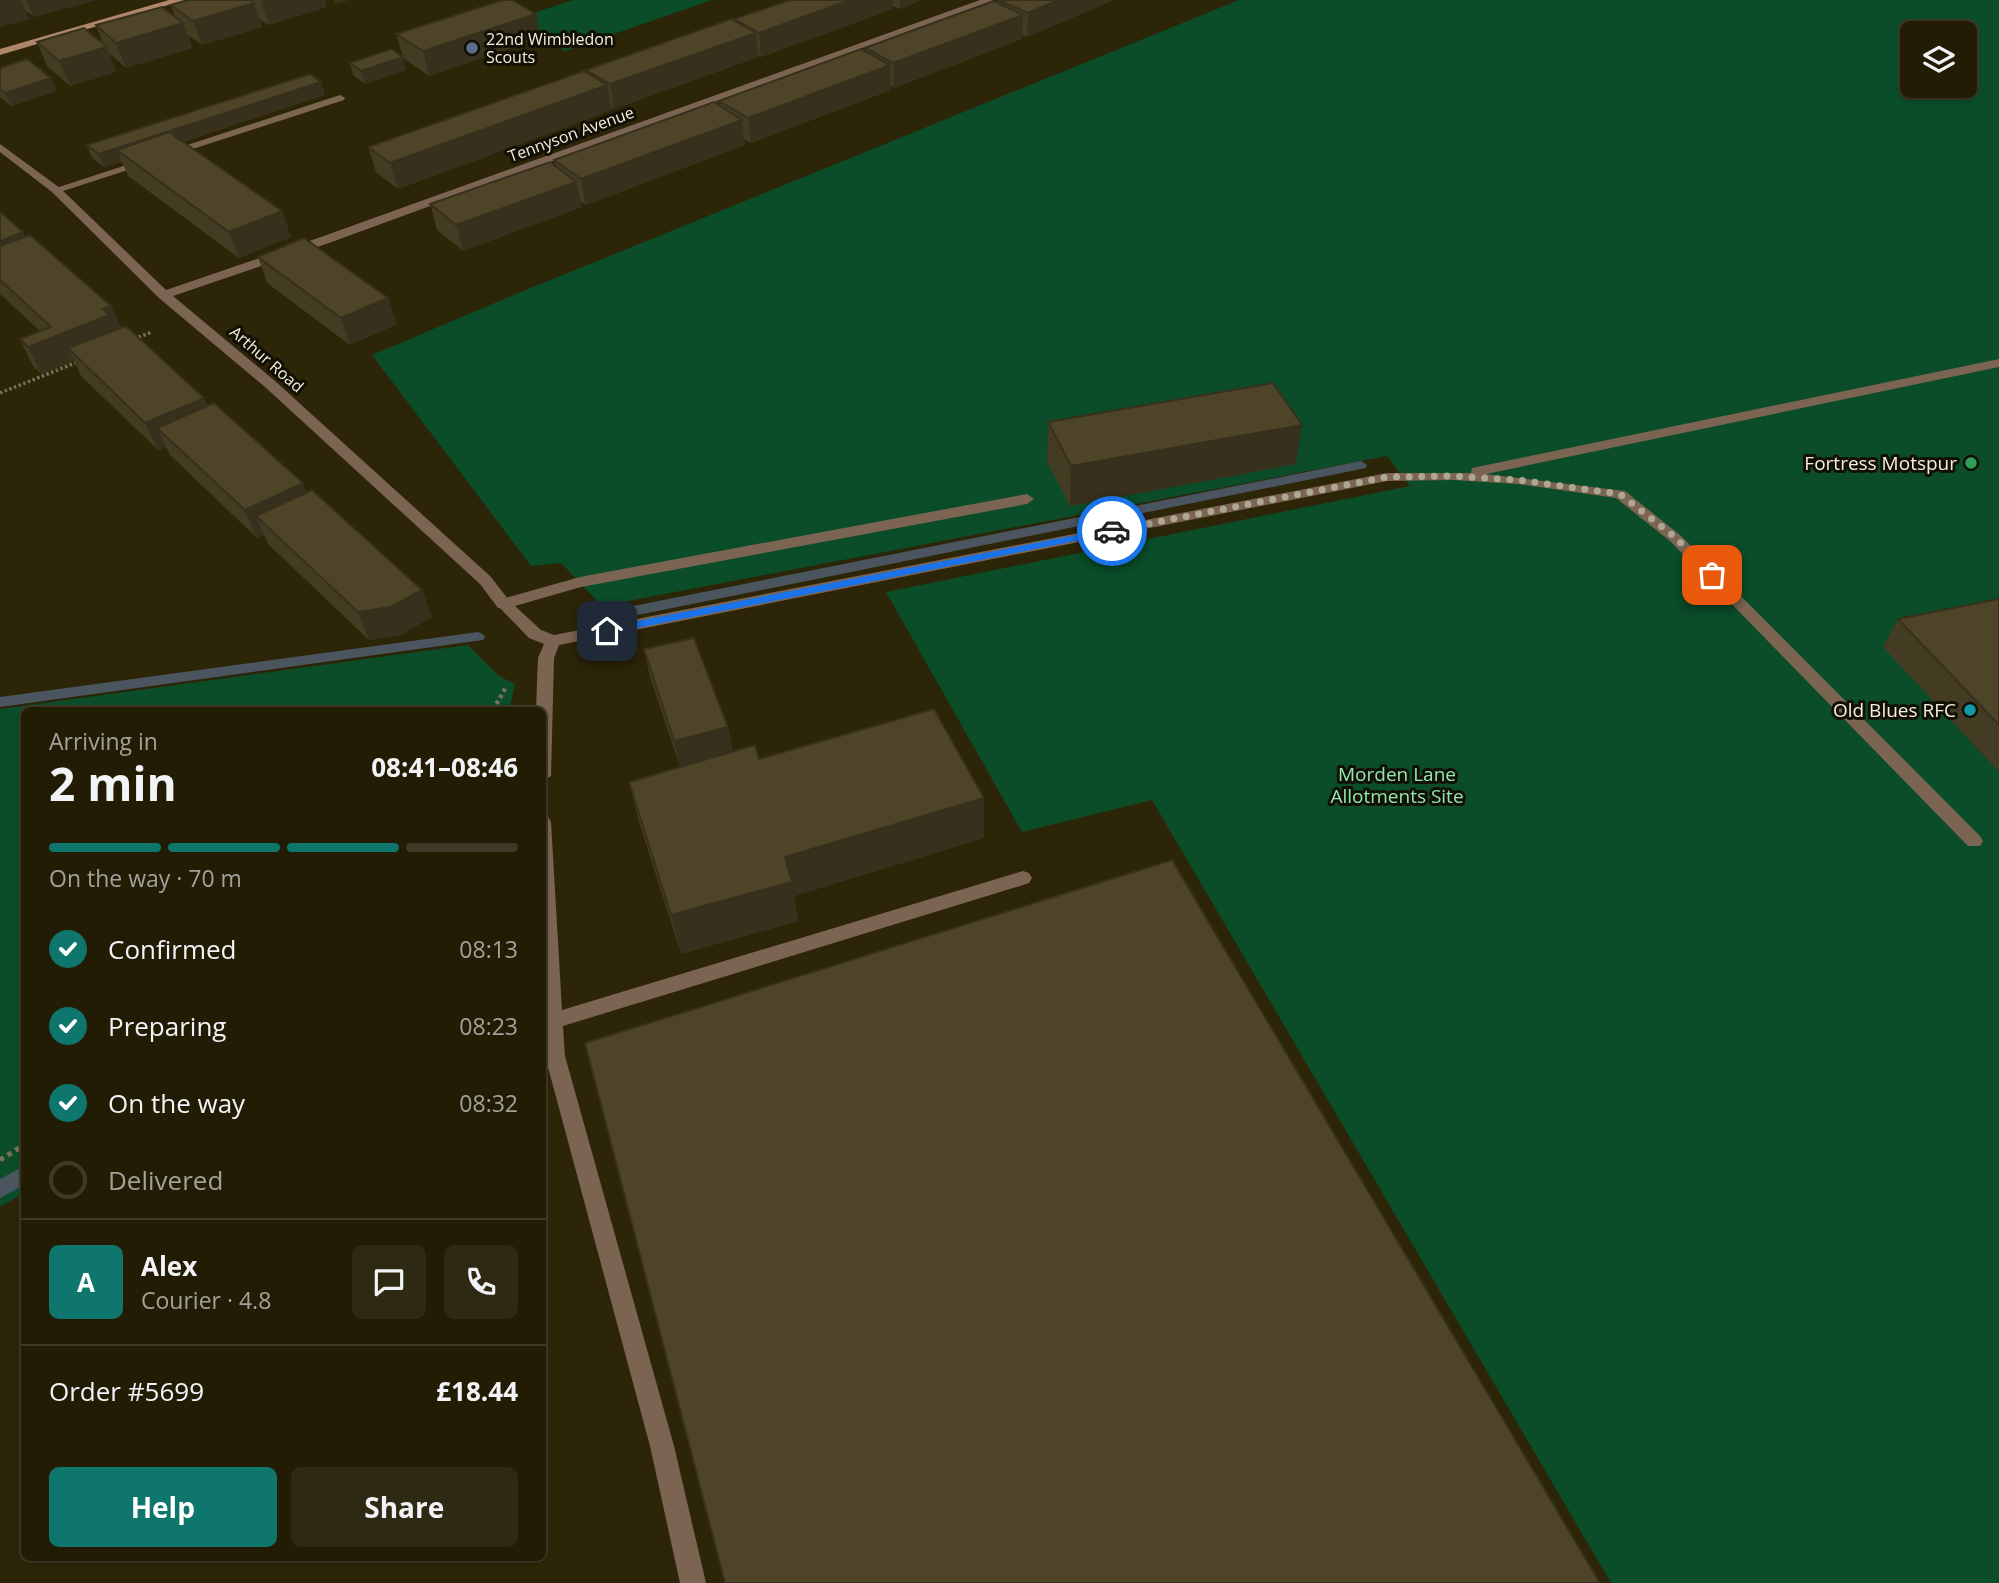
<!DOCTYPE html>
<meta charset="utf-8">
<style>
:root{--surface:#221c05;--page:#2e2913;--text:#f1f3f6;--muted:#a2a19a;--line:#3f3a27;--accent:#0f766e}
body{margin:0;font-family:"Open Sans",sans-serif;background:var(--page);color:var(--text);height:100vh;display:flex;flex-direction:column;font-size:26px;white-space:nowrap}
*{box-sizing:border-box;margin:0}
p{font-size:23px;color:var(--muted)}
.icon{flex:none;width:38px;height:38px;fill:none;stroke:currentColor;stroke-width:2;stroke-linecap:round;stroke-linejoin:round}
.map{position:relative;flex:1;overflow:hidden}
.panel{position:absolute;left:21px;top:707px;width:525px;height:854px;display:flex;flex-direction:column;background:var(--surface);border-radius:10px;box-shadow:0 2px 5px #0004,0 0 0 2px var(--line)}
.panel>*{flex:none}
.fabs{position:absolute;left:1900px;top:21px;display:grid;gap:14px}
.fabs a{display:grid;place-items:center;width:77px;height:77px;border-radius:10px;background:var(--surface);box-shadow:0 2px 5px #0004,0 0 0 2px var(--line);font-size:35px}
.pin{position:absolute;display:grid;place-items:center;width:60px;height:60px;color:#fff;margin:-30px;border-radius:14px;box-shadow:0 4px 10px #0006}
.courier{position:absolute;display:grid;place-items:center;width:70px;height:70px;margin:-35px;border:5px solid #1a73e8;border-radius:50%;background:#fff;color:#222;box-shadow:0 2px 9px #0007}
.summary em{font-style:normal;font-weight:700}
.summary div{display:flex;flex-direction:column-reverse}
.summary{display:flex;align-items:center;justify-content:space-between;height:119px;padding:0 28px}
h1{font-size:46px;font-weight:700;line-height:52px}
.bar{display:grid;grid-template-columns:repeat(4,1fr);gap:10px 7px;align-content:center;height:84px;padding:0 28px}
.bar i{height:9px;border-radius:5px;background:var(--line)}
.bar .on{background:var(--accent)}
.bar p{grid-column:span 4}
.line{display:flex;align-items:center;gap:18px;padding:0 28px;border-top:2px solid var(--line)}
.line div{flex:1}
.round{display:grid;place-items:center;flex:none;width:74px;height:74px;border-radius:10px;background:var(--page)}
ol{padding:0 28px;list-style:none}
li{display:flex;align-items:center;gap:21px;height:77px}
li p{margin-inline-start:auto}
li .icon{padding:7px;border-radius:50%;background:var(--accent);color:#fff;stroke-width:4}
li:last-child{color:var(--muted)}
li i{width:38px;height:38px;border:4px solid var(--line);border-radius:50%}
.primary-button{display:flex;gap:14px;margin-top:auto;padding:14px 28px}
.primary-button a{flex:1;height:80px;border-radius:10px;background:var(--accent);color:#fff;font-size:28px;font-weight:700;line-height:80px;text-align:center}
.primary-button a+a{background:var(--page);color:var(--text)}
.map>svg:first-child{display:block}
.green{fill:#0b4c29;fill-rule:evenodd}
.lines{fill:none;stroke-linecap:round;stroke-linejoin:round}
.stream{fill:#4a5560;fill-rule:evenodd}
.path-far2{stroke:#787158;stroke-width:3.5;stroke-dasharray:2.5 2.5;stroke-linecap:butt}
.path-far1{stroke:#787158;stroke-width:4.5;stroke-dasharray:3.5 3.5;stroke-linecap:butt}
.path{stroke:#787158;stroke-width:5;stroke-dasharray:4.5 4.5;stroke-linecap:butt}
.lane{fill:#7c6453;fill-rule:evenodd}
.street{fill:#7c6453;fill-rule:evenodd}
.secondary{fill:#ae876b;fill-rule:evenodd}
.wall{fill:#433b22}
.shaded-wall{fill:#37301c}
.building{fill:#4e4528;stroke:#37301c;stroke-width:2}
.route{fill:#1a73e8}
.done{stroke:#aea893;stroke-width:7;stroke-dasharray:0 12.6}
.service-dot{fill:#5c6f8a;stroke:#120f04;stroke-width:2.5}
.leisure-dot{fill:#2e9e5b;stroke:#120f04;stroke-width:2.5}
.culture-dot{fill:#0f9aa8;stroke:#120f04;stroke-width:2.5}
.labels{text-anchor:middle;stroke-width:6;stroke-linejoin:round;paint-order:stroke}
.far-poi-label{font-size:16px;fill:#f4efde;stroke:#120f04;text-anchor:start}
.far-street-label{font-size:16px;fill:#f4efde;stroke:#120f04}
.poi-label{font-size:19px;fill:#f4efde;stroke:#120f04;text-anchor:end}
.park-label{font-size:19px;fill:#8fe8ad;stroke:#120f04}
</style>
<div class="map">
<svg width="1999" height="1583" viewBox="0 0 1999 1583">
<rect width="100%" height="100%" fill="#2d2507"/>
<g class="green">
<path d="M573 0H712L565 51 515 19Z"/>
<path d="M1239 0H1999V1583H1611L1152 800 1022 832 886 592 1410 486 1387 456 602 606 561 563 531 566 372 355 516 294ZM1913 33H1965V86H1913Z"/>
<path d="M468 645 499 676 515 684 509 710H24V1193L0 1207V709Z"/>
</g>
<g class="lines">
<g class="stream">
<path d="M1361 461 1367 465 1366 468 603 622 596 617 603 612Z"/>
<path d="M478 632 483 634 485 637 483 640 0 707V697Z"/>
<path d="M24 1166V1185L0 1198V1179Z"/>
</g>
<g class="path-far2">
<path d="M134 339 152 332"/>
<path d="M0 393 80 361"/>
</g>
<path class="path-far1" d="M493 710 506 687"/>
<path class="path" d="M0 1160 24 1145"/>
<g class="lane">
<path d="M340 95 345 98 344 100 60 192 50 190Z"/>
<path d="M1999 359V367L1486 474 1625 491 1680 535 1980 836 1983 841 1980 846H1968L1670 541 1616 498 1518 484 1453 480 1387 481 559 645 554 658 551 776 542 782V710H536L538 658 544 644 529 638 496 604 498 600 580 577 1027 494 1034 499 1027 504 581 587 515 606 541 630 554 635 1387 473H1471L1472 468 1477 467Z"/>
<path d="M542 815 548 817 551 822 562 1010 1023 871 1029 873 1032 878 1029 883 1023 885 563 1026 565 1056 674 1446 706 1583H680L650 1446 545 1056 542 1022Z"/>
</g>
<path class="street" d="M980 0H994L329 243 173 296 275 381 490 576 512 604 504 609 498 608 480 584 265 387 159 298 52 192 0 152V144L60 188 166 290 321 237Z"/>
<path class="secondary" d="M169 0H185L0 55V49Z"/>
</g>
<g class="wall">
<path d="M0 0H96L34 17 26 11 29 19 0 27Z"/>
<path d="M188 0H325L327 7 269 25 259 19 262 27 202 45 188 35 192 48 126 68 109 53 116 72 70 86 47 66 37 42 103 44 96 25 175 17 171 5Z"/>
<path d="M790 0H921L900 9 893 6V9L761 57 758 55V57L614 109 611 107 612 110 398 189 376 172 368 147 587 73 586 70 735 21 734 19Z"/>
<path d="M997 0H1114L1027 37 1022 35V39L894 88 891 86V90L751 143 744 139 745 145 586 205 580 201 582 207 463 251 437 230 430 204 555 166 554 160 720 106 719 101 865 52V48L997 3Z"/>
<path d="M536 14 541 38 429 76 403 58 406 70 365 84 353 75 350 63 403 57 396 34Z"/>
<path d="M0 68 51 78 57 91 11 106 0 97Z"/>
<path d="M325 95 183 142 282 211 291 237 239 258 128 176 122 162 104 167 92 158 87 145Z"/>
<path d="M0 212 26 236 111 306 121 328 208 406 307 493 422 590 432 617 401 635 369 640 268 544 264 535 257 538 170 455 166 447 158 450 81 376 74 361 41 374 33 366 20 339 40 331 0 294Z"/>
<path d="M258 257 397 324 350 345 267 283Z"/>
<path d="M1048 422 1296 464 1070 506 1047 462Z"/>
<path d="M1999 599V772L1883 647 1898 619Z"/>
<path d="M644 649 728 727 733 752 759 759 984 838 794 896 798 921 681 954 639 822 629 782 680 767 650 677Z"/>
</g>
<g class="shaded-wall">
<path d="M0 0H21L29 19 0 27Z"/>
<path d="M26 0H96L34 17Z"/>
<path d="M265 0H325L327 7 269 25 261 1Z"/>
<path d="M334 0H350L335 4Z"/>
<path d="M850 0H893V9L761 57 759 33Z"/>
<path d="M900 0H921L900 9Z"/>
<path d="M1058 0H1114L1027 37 1028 13Z"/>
<path d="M254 3 262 27 202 45 193 21Z"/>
<path d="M536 14 541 38 429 76 423 51Z"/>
<path d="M1023 15 1022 39 894 88 893 63Z"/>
<path d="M183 23 192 48 126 68 116 43Z"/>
<path d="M756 33 758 57 614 109 610 84Z"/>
<path d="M107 47 116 72 70 86 59 61Z"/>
<path d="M403 57 406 70 365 84 361 71Z"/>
<path d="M890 65 891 90 751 143 748 118Z"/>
<path d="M51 78 57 91 11 106 5 93Z"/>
<path d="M321 82 325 95 129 159 117 150 122 162 104 167 99 154Z"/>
<path d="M607 85 612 110 398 189 390 163Z"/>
<path d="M742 120 745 145 586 205 581 179Z"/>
<path d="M576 182 582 207 463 251 456 225Z"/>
<path d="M282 211 291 237 239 258 229 232Z"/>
<path d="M23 232 36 258 0 272V241Z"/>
<path d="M388 298 397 324 350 345 341 318Z"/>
<path d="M111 306 123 332 68 348 74 361 41 374 28 347 103 309Z"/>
<path d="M204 398 216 425 157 428 166 447 158 450 145 423Z"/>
<path d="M1302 425 1296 464 1070 506 1071 466Z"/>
<path d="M303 483 314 511 256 516 264 535 257 538 245 510Z"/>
<path d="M422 590 432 617 401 635 369 640 358 612Z"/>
<path d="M728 727 733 755 680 769 674 741Z"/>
<path d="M984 798V838L794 896 798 921 681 954 671 915 785 857Z"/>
</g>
<g class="building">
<path d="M188 0H250L254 3 193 21 171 5Z"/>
<path d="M503 0H512L536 14 423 51 396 34Z"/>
<path d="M790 0H850L759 33 734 19Z"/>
<path d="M998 0H1058L1028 13Z"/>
<path d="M994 1 1023 15 893 63 865 48Z"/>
<path d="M162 7 183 23 116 43 96 25Z"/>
<path d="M731 19 756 33 610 84 586 70Z"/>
<path d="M84 28 107 47 59 61 37 42Z"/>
<path d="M391 49 403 57 361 71 350 63Z"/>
<path d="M861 49 890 65 748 118 719 101Z"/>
<path d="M27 59 51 78 5 93 0 89V68Z"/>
<path d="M584 71 607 85 390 163 368 147Z"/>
<path d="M310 74 321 82 99 154 87 145Z"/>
<path d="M714 102 742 120 581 179 554 160Z"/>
<path d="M169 132 282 211 229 232 117 150Z"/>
<path d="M550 162 576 182 456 225 430 204Z"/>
<path d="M0 212 23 232 0 241Z"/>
<path d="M30 235 111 306 103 309 109 315 28 347 20 339 51 327 0 280V246Z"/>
<path d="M304 238 388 298 341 318 258 257Z"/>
<path d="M126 326 204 398 145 423 68 348Z"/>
<path d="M1273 383 1302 425 1071 466 1048 422Z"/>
<path d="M214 403 303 483 245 510 157 428Z"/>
<path d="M312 490 422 590 391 607 358 612 256 516Z"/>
<path d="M1999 599V725L1898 619Z"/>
<path d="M694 638 728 727 674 741 644 649Z"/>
<path d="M934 709 984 798 785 857 792 882 671 915 629 782 755 745 759 759Z"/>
<path d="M1172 860 1600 1583H725L585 1043Z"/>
</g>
<path class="route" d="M1112 528 1117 531 1116 533 607 634 602 631 607 627Z"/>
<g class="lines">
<path class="done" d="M1112 531 1387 477 1452 476 1518 480 1620 494 1675 537 1712 575"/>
</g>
<circle class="service-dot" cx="472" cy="48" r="7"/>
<circle class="leisure-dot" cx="1971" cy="463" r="7"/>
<circle class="culture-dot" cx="1970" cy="710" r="7"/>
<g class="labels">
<g class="far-poi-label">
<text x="486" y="45">22nd Wimbledon<tspan x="486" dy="18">Scouts</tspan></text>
</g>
<g class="far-street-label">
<text transform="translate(571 134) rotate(-20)" y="6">Tennyson Avenue</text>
<text transform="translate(267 359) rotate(41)" y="6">Arthur Road</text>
</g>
<g class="poi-label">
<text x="1957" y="470">Fortress Motspur</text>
<text x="1956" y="717">Old Blues RFC</text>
</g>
<g class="park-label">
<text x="1397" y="781">Morden Lane<tspan x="1397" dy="22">Allotments Site</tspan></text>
</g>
</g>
</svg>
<div class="fabs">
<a><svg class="icon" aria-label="layers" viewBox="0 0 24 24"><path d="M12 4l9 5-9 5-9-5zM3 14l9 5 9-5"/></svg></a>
</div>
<div class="pin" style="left:1712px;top:575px;background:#ea580c"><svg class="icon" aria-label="bag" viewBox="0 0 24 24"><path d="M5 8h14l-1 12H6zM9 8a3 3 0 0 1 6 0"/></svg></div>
<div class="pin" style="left:607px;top:631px;background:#1f2937"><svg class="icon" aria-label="home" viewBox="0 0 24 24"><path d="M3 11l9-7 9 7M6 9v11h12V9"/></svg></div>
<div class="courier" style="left:1112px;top:531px"><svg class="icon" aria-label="car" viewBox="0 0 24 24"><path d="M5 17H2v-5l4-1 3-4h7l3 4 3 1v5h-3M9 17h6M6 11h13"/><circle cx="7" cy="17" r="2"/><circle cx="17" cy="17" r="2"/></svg></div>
<section class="panel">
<div class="summary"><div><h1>2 min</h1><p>Arriving in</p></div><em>08:41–08:46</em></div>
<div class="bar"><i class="on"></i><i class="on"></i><i class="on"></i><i></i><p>On the way · 70 m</p></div>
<ol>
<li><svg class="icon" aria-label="check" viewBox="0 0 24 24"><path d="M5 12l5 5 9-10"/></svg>Confirmed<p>08:13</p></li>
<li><svg class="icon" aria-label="check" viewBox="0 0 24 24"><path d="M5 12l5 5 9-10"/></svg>Preparing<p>08:23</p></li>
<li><svg class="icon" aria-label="check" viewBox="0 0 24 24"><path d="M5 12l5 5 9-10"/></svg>On the way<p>08:32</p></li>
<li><i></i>Delivered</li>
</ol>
<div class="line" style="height:126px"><b class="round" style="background:var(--accent);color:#fff">A</b><div><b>Alex</b><p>Courier · 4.8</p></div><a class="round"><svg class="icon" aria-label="chat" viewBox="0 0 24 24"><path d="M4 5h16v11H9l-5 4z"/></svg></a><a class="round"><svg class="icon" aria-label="phone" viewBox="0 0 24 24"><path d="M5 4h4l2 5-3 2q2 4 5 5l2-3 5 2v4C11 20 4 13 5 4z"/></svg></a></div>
<div class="line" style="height:91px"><div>Order #5699</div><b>£18.44</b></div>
<div class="primary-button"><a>Help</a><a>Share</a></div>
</section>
</div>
